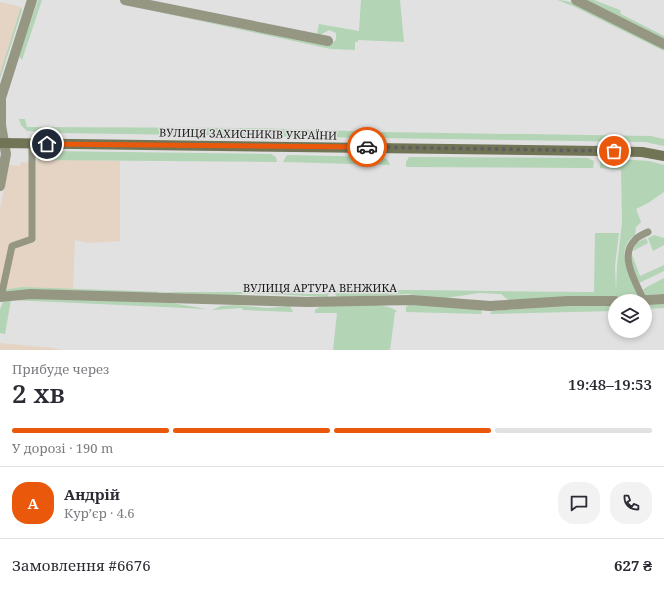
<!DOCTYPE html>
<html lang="uk">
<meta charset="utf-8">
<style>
:root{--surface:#fff;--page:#f2f2f3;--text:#2b2b33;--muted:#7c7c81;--line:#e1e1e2;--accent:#ea580c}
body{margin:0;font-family:"Noto Serif",serif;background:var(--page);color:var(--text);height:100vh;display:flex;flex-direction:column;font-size:15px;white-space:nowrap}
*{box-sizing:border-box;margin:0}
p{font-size:13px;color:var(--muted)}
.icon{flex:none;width:22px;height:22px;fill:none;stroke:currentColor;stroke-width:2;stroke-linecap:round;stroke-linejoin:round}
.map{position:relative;height:350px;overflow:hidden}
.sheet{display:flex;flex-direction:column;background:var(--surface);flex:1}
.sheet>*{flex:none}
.fabs{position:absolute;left:608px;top:294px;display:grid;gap:8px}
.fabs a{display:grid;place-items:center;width:44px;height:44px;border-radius:50%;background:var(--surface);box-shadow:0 2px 6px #0003;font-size:20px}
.pin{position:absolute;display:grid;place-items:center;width:34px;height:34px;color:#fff;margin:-17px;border:2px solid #fff;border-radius:50%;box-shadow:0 1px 4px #0007}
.courier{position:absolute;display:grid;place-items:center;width:40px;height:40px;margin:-20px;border:3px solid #ea580c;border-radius:50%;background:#fff;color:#222;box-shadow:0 1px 5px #0007}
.headline em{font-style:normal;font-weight:600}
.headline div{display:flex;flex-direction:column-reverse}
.headline{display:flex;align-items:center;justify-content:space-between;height:68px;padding:0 12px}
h1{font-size:26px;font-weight:600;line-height:30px}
.bar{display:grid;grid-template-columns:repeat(4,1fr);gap:6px 4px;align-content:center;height:48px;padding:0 12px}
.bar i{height:5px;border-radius:3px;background:var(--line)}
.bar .on{background:var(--accent)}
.bar p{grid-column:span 4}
.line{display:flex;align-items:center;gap:10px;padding:0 12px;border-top:1px solid var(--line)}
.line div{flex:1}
.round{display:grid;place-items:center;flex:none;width:42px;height:42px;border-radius:16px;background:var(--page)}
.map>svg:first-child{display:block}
.industrial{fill:#e5d4c3}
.green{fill:#b3d4b5}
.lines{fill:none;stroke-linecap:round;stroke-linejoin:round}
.lane{stroke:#959782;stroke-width:7}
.street{stroke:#959782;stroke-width:10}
.secondary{stroke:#717455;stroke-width:10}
.done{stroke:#5f5f5f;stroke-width:4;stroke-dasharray:0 7.2}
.route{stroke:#ea580c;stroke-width:5}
.labels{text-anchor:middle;stroke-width:3;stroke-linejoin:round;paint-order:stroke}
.street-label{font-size:11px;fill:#191919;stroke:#e1e1e2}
</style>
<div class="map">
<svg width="664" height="350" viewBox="0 0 664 350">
<rect width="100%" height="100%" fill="#e1e1e2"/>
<g class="industrial">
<path d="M0 2 21 7 0 74Z"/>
<path d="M38 159 120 161V241L88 243 75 240 73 290H0V209L9 165 20 166 21 162 37 163Z"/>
<path d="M0 343 54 348 60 350H0Z"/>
</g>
<g class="green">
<path d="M38 0H42L22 60 19 56Z"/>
<path d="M103 0 232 27 330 44 336 40V33L329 30 318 36 317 34 319 24 359 31 361 0H400L404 42 358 40V42H355V50L331 49Z"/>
<path d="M557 0C583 0 639 34 664 47V51L573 6Z"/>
<path d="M587 0H594L620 10 621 14 664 36V39Z"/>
<path d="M21 7 22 10 0 79V74Z"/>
<path d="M19 119H25L27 127 252 128 382 132 651 136 664 139V146L645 142 59 133 27 131 21 125Z"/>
<path d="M47 151 271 154 276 157 277 162 38 160 39 154Z"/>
<path d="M287 155 383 157 387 159 390 165 283 162Z"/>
<path d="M409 157 587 158 594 161 593 168 406 167V162Z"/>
<path d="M603 158 649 161 664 165V192L648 203 636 209 641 222 636 227 635 235C613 250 631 276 638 295L637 298 590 297 508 300 501 294 479 293 446 298H433L408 294 340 297 336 296 335 292H330L327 297 251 293 225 296 159 292 157 294 4 292 3 290 22 287 164 292H244V289H253V291L301 290 305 294H326L329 290C417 289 505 292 594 292L595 233H619L615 266 616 291 617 266 622 222 621 170 600 168V160Z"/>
<path d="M654 235 664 238V245L653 251 648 238Z"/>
<path d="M646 238 648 243 633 251 636 243Z"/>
<path d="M631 252 640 276 664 265V271L639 283 632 267Z"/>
<path d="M664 278V294L645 295 643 290 645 288Z"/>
<path d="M18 297 172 303 207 309 11 300 5 334 0 333V309L3 302Z"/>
<path d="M412 303 481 310 482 314 406 312V307Z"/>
<path d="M645 303H664V308L645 309Z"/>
<path d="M235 305 268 308 290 306 293 312 243 310 242 308 212 310 221 306Z"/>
<path d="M323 305C337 305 391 301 397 312H395L390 350H333L337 313H315V310Z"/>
<path d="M569 305H615V311L490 314 492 311Z"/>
</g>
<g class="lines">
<g class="lane">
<path d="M1 297 12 246 32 239V144"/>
<path d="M644 301C637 284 618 256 635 240 638 236 644 234 648 232"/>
</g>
<g class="street">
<path d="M125 0 328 41"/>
<path d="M576 0 664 44"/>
<path d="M0 186 6 154 1 125V98L32 0"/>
<path d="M0 297 30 294 307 302 412 300 490 306 568 301H615"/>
<path d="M629 301 664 299"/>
</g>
<path class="secondary" d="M0 143 600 151 642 152 664 156"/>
</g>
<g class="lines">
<path class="done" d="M367 147 614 151"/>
<path class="route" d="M47 144 367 147"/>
</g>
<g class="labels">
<g class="street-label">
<text transform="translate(248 134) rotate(1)" y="4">ВУЛИЦЯ ЗАХИСНИКІВ УКРАЇНИ</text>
<text x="320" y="292">ВУЛИЦЯ АРТУРА ВЕНЖИКА</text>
</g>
</g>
</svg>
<div class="fabs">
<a><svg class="icon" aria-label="layers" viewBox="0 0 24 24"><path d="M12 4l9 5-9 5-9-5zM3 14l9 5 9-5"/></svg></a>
</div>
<div class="pin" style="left:614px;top:151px;background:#ea580c"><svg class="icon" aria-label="bag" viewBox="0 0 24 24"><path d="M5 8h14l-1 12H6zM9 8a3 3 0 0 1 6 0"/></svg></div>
<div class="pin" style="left:47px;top:144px;background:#1f2937"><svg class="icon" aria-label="home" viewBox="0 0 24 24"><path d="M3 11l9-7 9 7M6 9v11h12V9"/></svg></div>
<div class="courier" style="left:367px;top:147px"><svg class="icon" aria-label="car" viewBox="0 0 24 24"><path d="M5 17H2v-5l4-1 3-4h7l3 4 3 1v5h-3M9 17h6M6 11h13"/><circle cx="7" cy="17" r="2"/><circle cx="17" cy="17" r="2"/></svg></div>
</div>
<section class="sheet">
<div class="headline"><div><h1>2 хв</h1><p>Прибуде через</p></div><em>19:48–19:53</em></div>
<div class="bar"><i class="on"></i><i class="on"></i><i class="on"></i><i></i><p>У дорозі · 190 m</p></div>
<div class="line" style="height:72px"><b class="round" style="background:var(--accent);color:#fff">А</b><div><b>Андрій</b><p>Кур’єр · 4.6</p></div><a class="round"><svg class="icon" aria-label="chat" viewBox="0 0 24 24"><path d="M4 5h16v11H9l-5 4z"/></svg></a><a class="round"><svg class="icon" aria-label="phone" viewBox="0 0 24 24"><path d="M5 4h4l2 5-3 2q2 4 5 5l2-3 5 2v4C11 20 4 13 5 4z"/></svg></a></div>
<div class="line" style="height:52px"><div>Замовлення #6676</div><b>627 ₴</b></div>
</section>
